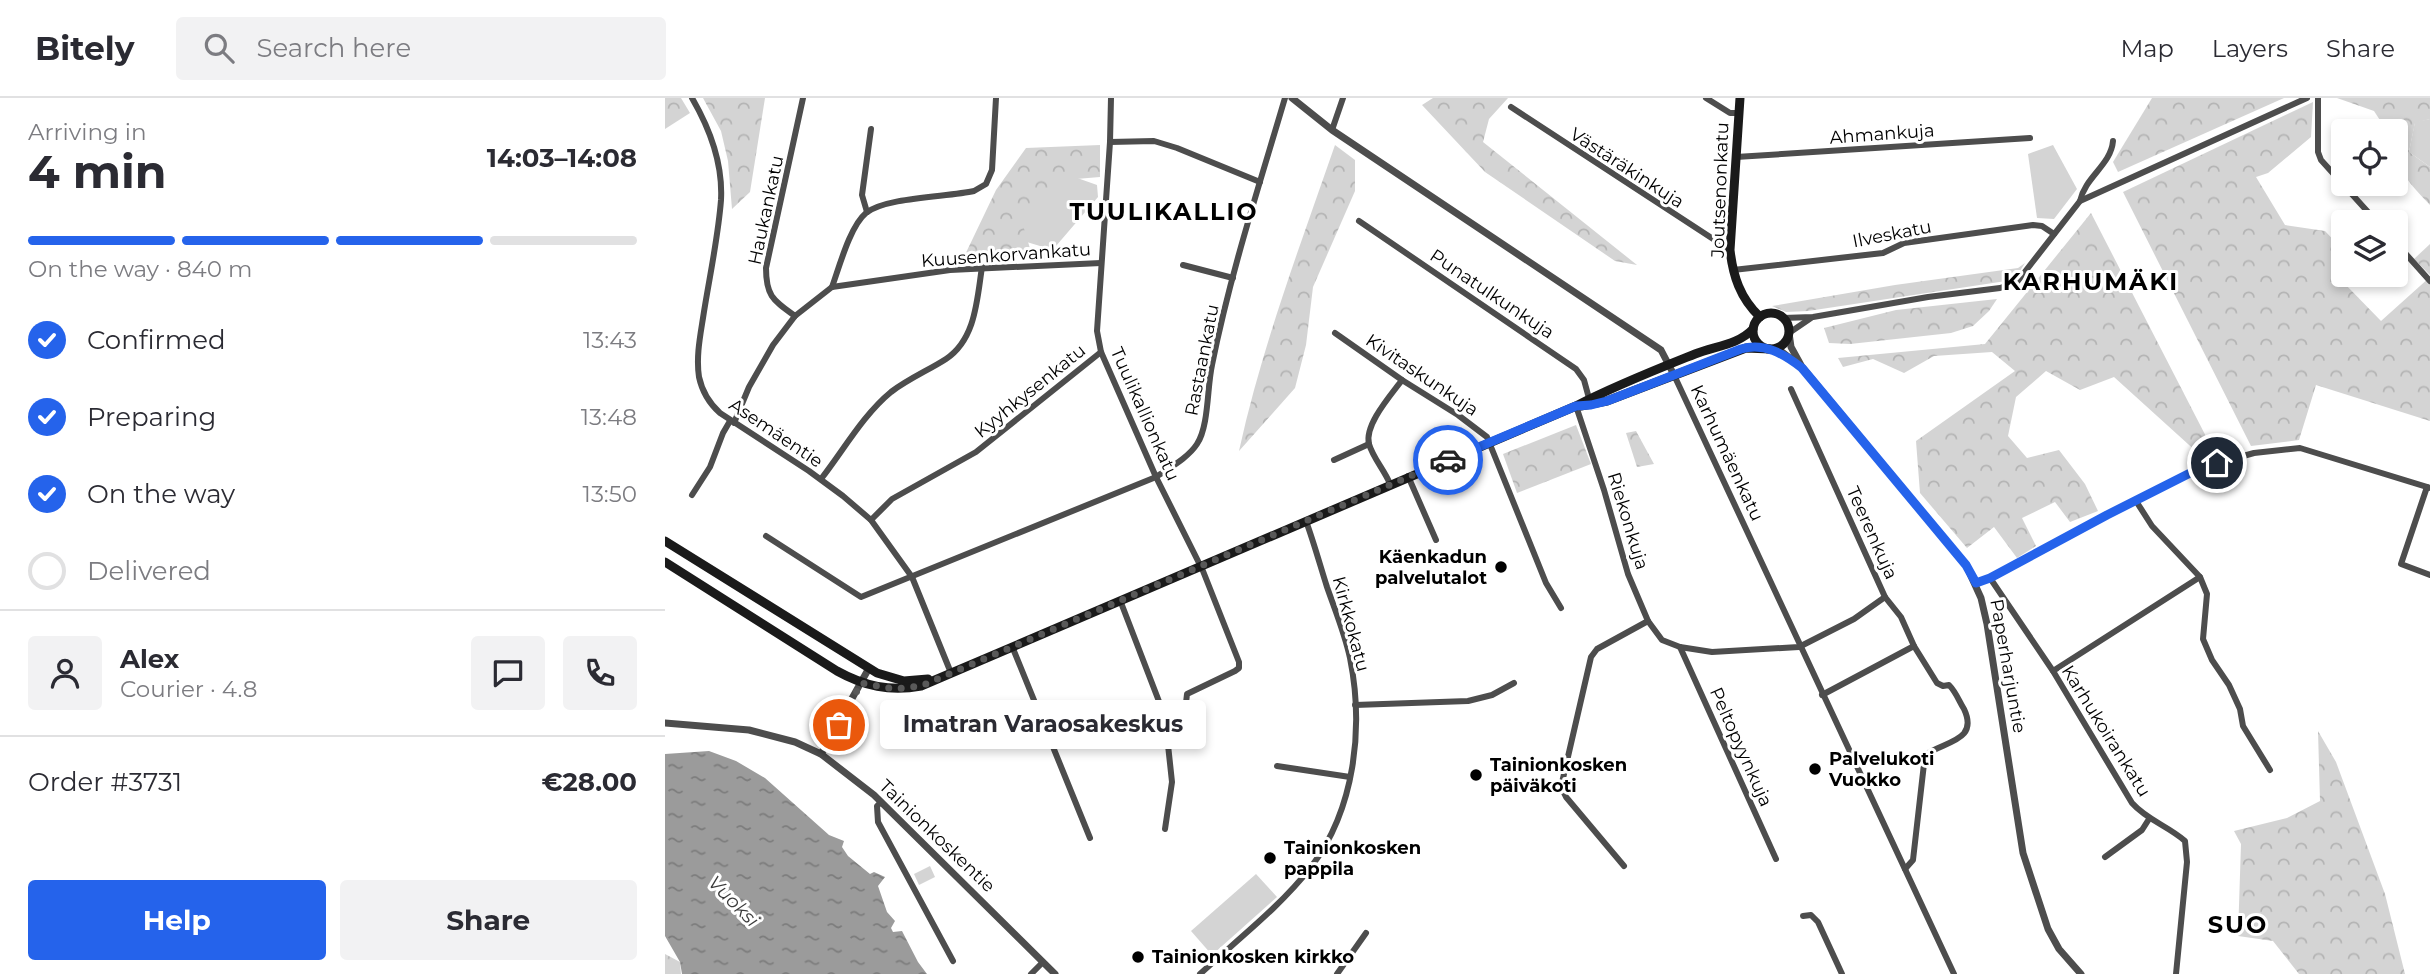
<!DOCTYPE html>
<meta charset="utf-8">
<style>
:root{--surface:#fff;--page:#f2f2f3;--text:#2b2b33;--muted:#7c7c81;--line:#e1e1e2;--accent:#2563eb}
body{margin:0;font-family:Montserrat,sans-serif;background:var(--page);color:var(--text);height:100vh;display:flex;flex-direction:column;font-size:26px;white-space:nowrap}
*{box-sizing:border-box;margin:0}
p{font-size:23px;color:var(--muted)}
.icon{flex:none;width:38px;height:38px;fill:none;stroke:currentColor;stroke-width:2;stroke-linecap:round;stroke-linejoin:round}
.map{position:relative;flex:1;overflow:hidden}
.drawer{display:flex;flex-direction:column;background:var(--surface);width:665px}
.drawer>*{flex:none}
.fabs{position:absolute;left:1666px;top:21px;display:grid;gap:14px}
.fabs a{display:grid;place-items:center;width:77px;height:77px;border-radius:7px;background:var(--surface);box-shadow:0 4px 10px #0003;font-size:35px}
.pin{position:absolute;display:grid;place-items:center;width:60px;height:60px;color:#fff;margin:-30px;border:4px solid #fff;border-radius:50%;box-shadow:0 2px 7px #0007}
.courier{position:absolute;display:grid;place-items:center;width:70px;height:70px;margin:-35px;border:5px solid #2563eb;border-radius:50%;background:#fff;color:#222;box-shadow:0 2px 9px #0007}
.bubble{position:absolute;height:49px;border-radius:7px;background:var(--surface);box-shadow:0 4px 10px #0003;font-size:23px;font-weight:700;line-height:49px;text-align:center}
.summary em{font-style:normal;font-weight:700}
.summary div{display:flex;flex-direction:column-reverse}
.summary{display:flex;align-items:center;justify-content:space-between;height:119px;padding:0 28px}
h1{font-size:46px;font-weight:700;line-height:52px}
.bar{display:grid;grid-template-columns:repeat(4,1fr);gap:10px 7px;align-content:center;height:84px;padding:0 28px}
.bar i{height:9px;border-radius:5px;background:var(--line)}
.bar .active{background:var(--accent)}
.bar p{grid-column:span 4}
.line{display:flex;align-items:center;gap:18px;padding:0 28px;border-top:2px solid var(--line)}
.line div{flex:1}
.round{display:grid;place-items:center;flex:none;width:74px;height:74px;border-radius:7px;background:var(--page)}
ol{padding:0 28px;list-style:none}
li{display:flex;align-items:center;gap:21px;height:77px}
li p{margin-inline-start:auto}
li .icon{padding:7px;border-radius:50%;background:var(--accent);color:#fff;stroke-width:4}
li:last-child{color:var(--muted)}
li i{width:38px;height:38px;border:4px solid var(--line);border-radius:50%}
.cta{display:flex;gap:14px;margin-top:auto;padding:14px 28px}
.cta a{flex:1;height:80px;border-radius:7px;background:var(--accent);color:#fff;font-size:28px;font-weight:700;line-height:80px;text-align:center}
.cta a+a{background:var(--page);color:var(--text)}
header{display:flex;align-items:center;gap:42px;box-sizing:border-box;height:98px;padding:0 35px;background:var(--surface);border-bottom:2px solid var(--line)}
header strong{font-size:33px}
nav{display:flex;gap:38px;margin-inline-start:auto;font-size:24px}
.search{width:490px;height:63px;background:var(--page);display:flex;align-items:center;gap:18px;box-sizing:border-box;padding:0 24px;border-radius:7px;color:var(--muted);font-size:26px}
main{display:flex;flex:1;min-height:0}
.map>svg:first-child{display:block}
.green{fill:#d4d4d4}
.forest{fill:url(#forest-crowns)}
.water{fill:url(#water-ripples)}
.lines{fill:none;stroke-linecap:round;stroke-linejoin:round}
.minor{stroke:#4d4d4d;stroke-width:6}
.tertiary{stroke:#4d4d4d;stroke-width:7}
.secondary{stroke:#1a1a1a;stroke-width:9}
.done{stroke:#595959;stroke-width:7;stroke-dasharray:0 12.6}
.route{stroke:#2563eb;stroke-width:9}
.poi-dot{fill:#000;stroke:#fff;stroke-width:2.5}
.labels{text-anchor:middle;stroke-width:6;stroke-linejoin:round;paint-order:stroke}
.street-label{font-size:18px;fill:#000;stroke:#fff}
.poi-label{font-size:18px;font-weight:bold;fill:#000;stroke:#fff;text-anchor:start}
.water-label{font-size:19px;font-style:italic;fill:#3c3c3c;stroke:#fff}
.district-label{font-size:24px;font-weight:bold;letter-spacing:2px;fill:#000;stroke:#fff}
</style>
<header>
<strong>Bitely</strong>
<div class="search"><svg class="icon" aria-label="search" viewBox="0 0 24 24"><circle cx="10" cy="10" r="6"/><path d="M15 15l6 6"/></svg>Search here</div>
<nav><a>Map</a><a>Layers</a><a>Share</a></nav>
</header>
<main>
<section class="drawer">
<div class="summary"><div><h1>4 min</h1><p>Arriving in</p></div><em>14:03–14:08</em></div>
<div class="bar"><i class="active"></i><i class="active"></i><i class="active"></i><i></i><p>On the way · 840 m</p></div>
<ol>
<li><svg class="icon" aria-label="check" viewBox="0 0 24 24"><path d="M5 12l5 5 9-10"/></svg>Confirmed<p>13:43</p></li>
<li><svg class="icon" aria-label="check" viewBox="0 0 24 24"><path d="M5 12l5 5 9-10"/></svg>Preparing<p>13:48</p></li>
<li><svg class="icon" aria-label="check" viewBox="0 0 24 24"><path d="M5 12l5 5 9-10"/></svg>On the way<p>13:50</p></li>
<li><i></i>Delivered</li>
</ol>
<div class="line" style="height:126px"><a class="round"><svg class="icon" aria-label="person" viewBox="0 0 24 24"><circle cx="12" cy="8" r="4"/><path d="M4 21q1-7 8-7t8 7"/></svg></a><div><b>Alex</b><p>Courier · 4.8</p></div><a class="round"><svg class="icon" aria-label="chat" viewBox="0 0 24 24"><path d="M4 5h16v11H9l-5 4z"/></svg></a><a class="round"><svg class="icon" aria-label="phone" viewBox="0 0 24 24"><path d="M5 4h4l2 5-3 2q2 4 5 5l2-3 5 2v4C11 20 4 13 5 4z"/></svg></a></div>
<div class="line" style="height:91px"><div>Order #3731</div><b>€28.00</b></div>
<div class="cta"><a>Help</a><a>Share</a></div>
</section>
<div class="map">
<svg width="1765" height="876" viewBox="0 0 1765 876">
<defs>
<pattern id="forest-crowns" width="20" height="18" patternUnits="userSpaceOnUse" patternTransform="scale(1.75)"><rect width="20" height="18" fill="#d4d4d4"/><path d="M2 6a3 3 0 1 1 6 0M12 15a3 3 0 1 1 6 0" fill="none" stroke="#b4b4b4"/></pattern>
<pattern id="water-ripples" width="26" height="14" patternUnits="userSpaceOnUse" patternTransform="scale(1.75)"><rect width="26" height="14" fill="#9b9b9b"/><path d="M2 4q2-2 4 0t4 0M15 11q2-2 4 0t4 0" fill="none" stroke="#7c7c7c"/></pattern>
</defs>
<rect width="100%" height="100%" fill="#fff"/>
<g class="green">
<path d="M1765 21V69L1744 54 1750 24Z"/>
<path d="M1388 47 1412 91 1389 121 1372 120 1363 56Z"/>
<path d="M401 76 432 87 433 99 379 162 375 148 339 137Z"/>
<path d="M265 768 270 779 254 787 249 776Z"/>
<path d="M591 776 612 799 547 857 526 833Z"/>
</g>
<g class="forest">
<path d="M0 0H16L25 15 0 31Z"/>
<path d="M38 0H100L85 94 67 111 63 63 56 33Z"/>
<path d="M768 0H843L824 21 818 44 972 167 950 163 820 74 757 7Z"/>
<path d="M1487 0H1619L1453 74 1448 64Z"/>
<path d="M1672 0H1765V21L1750 25 1744 54 1765 69V107C1739 79 1731 73 1731 33H1722L1709 13Z"/>
<path d="M1648 4 1646 39 1603 75 1591 79 1620 127 1660 133 1678 152V177H1689L1679 185 1716 223 1765 179V323L1651 287 1634 342 1586 348 1458 94Z"/>
<path d="M435 47V79L399 82 357 124 367 157 298 161 331 92 361 50Z"/>
<path d="M670 47 690 62V93L648 189 641 247 630 290 574 353C597 248 635 148 670 47Z"/>
<path d="M1426 115 1548 352 1534 356 1449 279 1415 292 1381 273 1351 299 1343 338 1362 360 1394 352 1420 386 1433 413 1405 424 1390 404 1357 420 1371 448 1352 460 1329 429 1302 450 1255 395 1251 343 1350 273 1327 254 1269 258 1239 275 1208 261 1178 269 1173 260 1320 246Z"/>
<path d="M1765 146V177L1749 161Z"/>
<path d="M1360 165 1351 179 1341 183 1143 213 1121 214 1107 208 1230 187 1353 170Z"/>
<path d="M1332 201 1324 213 1308 228 1286 235 1185 246 1164 245 1159 230 1231 212Z"/>
<path d="M911 327 926 366 852 395 838 356Z"/>
<path d="M971 333 989 366 972 369 961 335Z"/>
<path d="M1653 633 1671 664 1720 796 1740 876H1634L1608 843 1573 838 1576 746 1569 733 1622 720 1655 703Z"/>
<path d="M0 856 15 864 16 876H0Z"/>
</g>
<path class="water" d="M44 653 71 663 100 680 164 737 179 743 177 749 183 758 205 776 209 774 220 779 213 788 222 814 230 823 226 830 228 834 237 833 253 864 262 876H17L15 864 0 838V656Z"/>
<g class="lines">
<g class="minor">
<path d="M27 0C45 31 58 65 56 102 53 141 44 181 38 220 35 239 31 259 34 279 37 293 45 306 55 315L144 373 178 398 206 422 247 479 286 575"/>
<path d="M446 0 445 44 432 233 436 254 491 379 538 473 574 564V570L570 573 522 596 521 605 533 625"/>
<path d="M1041 0 1065 15H1074"/>
<path d="M1653 0V54L1656 62 1712 124"/>
<path d="M846 9 1065 152"/>
<path d="M667 32 678 0"/>
<path d="M445 44 489 43 512 50 595 84"/>
<path d="M1071 59 1365 40"/>
<path d="M1415 103C1420 79 1446 67 1448 43"/>
<path d="M202 114 197 97 206 31"/>
<path d="M694 123 911 271 919 282 925 304"/>
<path d="M1731 145 1765 183"/>
<path d="M518 167 568 180"/>
<path d="M1068 172 1218 155 1239 145 1368 127 1377 128 1389 136"/>
<path d="M167 189C174 170 185 128 201 115 221 99 283 99 309 93L321 86 327 72 331 0"/>
<path d="M130 218C108 202 101 198 101 170L138 0"/>
<path d="M1118 220 1148 219 1263 199 1335 190 1352 184 1415 103 1642 0"/>
<path d="M670 235 737 282 793 317 822 339 881 485 896 510"/>
<path d="M1124 235 1146 220"/>
<path d="M1009 277 1289 876"/>
<path d="M911 308 939 392 963 476 983 523 997 542 1015 549 1047 554 1134 549 1189 521 1220 499 1126 291"/>
<path d="M69 325 84 289 108 247 130 218 167 189 285 172 436 165"/>
<path d="M669 362 704 346"/>
<path d="M743 378 771 442"/>
<path d="M156 381C178 353 198 317 226 294 243 281 264 272 281 261 311 241 312 201 317 169"/>
<path d="M725 386C720 373 708 360 704 346 699 327 726 297 737 282"/>
<path d="M1762 389 1736 466 1765 477"/>
<path d="M27 397 45 369 58 335 65 323"/>
<path d="M1471 403 1487 428 1535 479 1542 496 1538 541 1547 562 1564 587 1575 611 1578 628 1605 672"/>
<path d="M206 422 227 401 311 354 436 254"/>
<path d="M101 438 196 499 491 379C504 370 523 360 532 346 544 328 542 289 547 267 565 177 594 88 620 0"/>
<path d="M1325 480 1388 573 1467 705C1482 722 1503 728 1520 743L1522 764 1511 876"/>
<path d="M1311 485 1325 480 1442 417 1535 370 1589 355 1635 350 1765 390"/>
<path d="M455 502 500 619 507 684 500 731"/>
<path d="M347 548 425 740"/>
<path d="M1015 549 1111 761"/>
<path d="M1388 573 1535 479"/>
<path d="M1157 597 1249 548 1236 519 1220 499"/>
<path d="M690 607 803 603 827 597 849 585"/>
<path d="M612 668 685 679"/>
<path d="M216 704 212 708 213 724 288 863"/>
<path d="M1440 759 1477 732 1484 721"/>
<path d="M959 768 901 699 896 689 926 559 932 551 983 523"/>
<path d="M1240 771 1248 762 1260 657C1280 643 1314 643 1299 611 1294 603 1291 594 1284 587L1278 588 1272 585 1249 548"/>
<path d="M1138 818 1146 817 1153 824 1177 876"/>
<path d="M366 876 378 864"/>
<path d="M535 876C572 842 615 809 646 769 690 711 699 630 685 560 680 536 670 512 662 489 655 467 649 445 641 423"/>
<path d="M672 876 701 835"/>
</g>
<g class="tertiary">
<path d="M627 0 667 32 996 252 1009 277"/>
<path d="M1124 235 1126 249 1137 269 1301 467 1316 500 1322 526 1358 755 1383 831 1394 851 1416 876"/>
<path d="M1105 251 1117 254 1134 267"/>
<path d="M0 625 84 632 130 644 156 656 209 697 390 876"/>
<path d="M156 656 204 570"/>
</g>
<g class="secondary">
<path d="M1075 0 1065 152C1068 178 1075 200 1095 219"/>
<circle cx="1106" cy="233" r="18"/>
<path d="M916 308 942 303 1081 250 1105 251"/>
<path d="M0 443 212 575 239 583 263 581"/>
<path d="M0 464 172 573C199 588 225 594 256 588L911 308C949 288 990 272 1030 256 1050 248 1073 247 1088 231"/>
</g>
</g>
<g class="lines">
<path class="done" d="M174 627 196 585 229 591 256 588 783 362"/>
<path class="route" d="M783 362 911 308 926 307 942 303 1076 251C1099 244 1119 256 1137 270L1301 467 1311 485 1325 480 1442 417 1535 370 1552 365"/>
</g>
<g class="poi-dot">
<circle cx="836" cy="469" r="7"/>
<circle cx="1150" cy="671" r="7"/>
<circle cx="811" cy="677" r="7"/>
<circle cx="605" cy="760" r="7"/>
<circle cx="473" cy="859" r="7"/>
</g>
<g class="labels">
<g class="street-label">
<text transform="translate(1217 36) rotate(-4)" y="6">Ahmankuja</text>
<text transform="translate(962 70) rotate(33)" y="6">Västäräkinkuja</text>
<text transform="translate(1055 92) rotate(-88)" y="6">Joutsenonkatu</text>
<text transform="translate(101 112) rotate(-78)" y="6">Haukankatu</text>
<text transform="translate(1227 136) rotate(-11)" y="6">Ilveskatu</text>
<text transform="translate(341 157) rotate(-4)" y="6">Kuusenkorvankatu</text>
<text transform="translate(827 196) rotate(34)" y="6">Punatulkunkuja</text>
<text transform="translate(537 262) rotate(-79)" y="6">Rastaankatu</text>
<text transform="translate(757 277) rotate(34)" y="6">Kivitaskunkuja</text>
<text transform="translate(365 293) rotate(-39)" y="6">Kyyhkysenkatu</text>
<text transform="translate(480 316) rotate(66)" y="6">Tuulikallionkatu</text>
<text transform="translate(111 335) rotate(34)" y="6">Asemäentie</text>
<text transform="translate(1062 355) rotate(65)" y="6">Karhumäenkatu</text>
<text transform="translate(963 423) rotate(73)" y="6">Riekonkuja</text>
<text transform="translate(1207 435) rotate(66)" y="6">Teerenkuja</text>
<text transform="translate(686 526) rotate(75)" y="6">Kirkkokatu</text>
<text transform="translate(1343 568) rotate(80)" y="6">Paperharjuntie</text>
<text transform="translate(1441 633) rotate(58)" y="6">Karhukoirankatu</text>
<text transform="translate(1076 649) rotate(66)" y="6">Peltopyynkuja</text>
<text transform="translate(272 738) rotate(44)" y="6">Tainionkoskentie</text>
</g>
<g class="poi-label">
<text x="822" y="465" text-anchor="end">Käenkadun<tspan x="822" dy="21">palvelutalot</tspan></text>
<text x="1164" y="667">Palvelukoti<tspan x="1164" dy="21">Vuokko</tspan></text>
<text x="825" y="673">Tainionkosken<tspan x="825" dy="21">päiväkoti</tspan></text>
<text x="619" y="756">Tainionkosken<tspan x="619" dy="21">pappila</tspan></text>
<text x="487" y="865">Tainionkosken kirkko</text>
</g>
<g class="water-label">
<text transform="translate(69 803) rotate(45)" y="7">Vuoksi</text>
</g>
<g class="district-label">
<text x="499" y="122">TUULIKALLIO</text>
<text x="1426" y="192">KARHUMÄKI</text>
<text x="1573" y="835">SUO</text>
</g>
</g>
</svg>
<div class="fabs">
<a><svg class="icon" aria-label="locate" viewBox="0 0 24 24"><circle cx="12" cy="12" r="6"/><path d="M12 2v4M12 18v4M2 12h4M18 12h4"/></svg></a>
<a><svg class="icon" aria-label="layers" viewBox="0 0 24 24"><path d="M12 4l9 5-9 5-9-5zM3 14l9 5 9-5"/></svg></a>
</div>
<div class="pin" style="left:174px;top:627px;background:#ea580c"><svg class="icon" aria-label="bag" viewBox="0 0 24 24"><path d="M5 8h14l-1 12H6zM9 8a3 3 0 0 1 6 0"/></svg></div>
<div class="pin" style="left:1552px;top:365px;background:#1f2937"><svg class="icon" aria-label="home" viewBox="0 0 24 24"><path d="M3 11l9-7 9 7M6 9v11h12V9"/></svg></div>
<div class="courier" style="left:783px;top:362px"><svg class="icon" aria-label="car" viewBox="0 0 24 24"><path d="M5 17H2v-5l4-1 3-4h7l3 4 3 1v5h-3M9 17h6M6 11h13"/><circle cx="7" cy="17" r="2"/><circle cx="17" cy="17" r="2"/></svg></div>
<div class="bubble" style="left:215px;top:602px;width:326px">Imatran Varaosakeskus</div>
</div>
</main>
